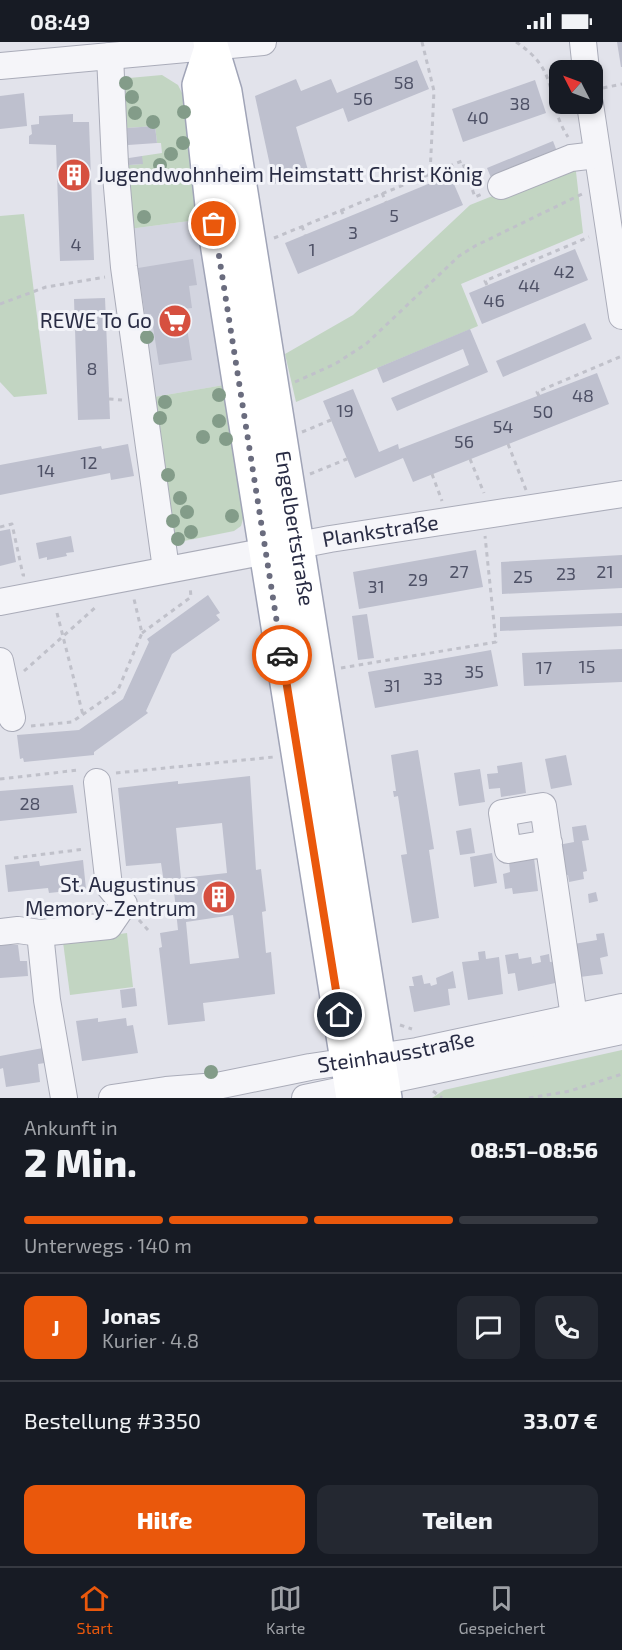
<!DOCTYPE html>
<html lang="de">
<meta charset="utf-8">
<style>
:root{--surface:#171b24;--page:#242831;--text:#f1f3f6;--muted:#9ea1a6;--line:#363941;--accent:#ea580c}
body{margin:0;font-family:"Exo 2",sans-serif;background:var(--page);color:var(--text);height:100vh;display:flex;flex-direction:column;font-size:22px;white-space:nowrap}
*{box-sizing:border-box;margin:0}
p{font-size:20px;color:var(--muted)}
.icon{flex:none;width:33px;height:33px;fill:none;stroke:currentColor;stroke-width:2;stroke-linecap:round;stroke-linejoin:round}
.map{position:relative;height:1056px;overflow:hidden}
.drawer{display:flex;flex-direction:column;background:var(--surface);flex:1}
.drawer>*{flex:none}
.needle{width:39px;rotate:312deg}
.tools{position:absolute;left:549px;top:18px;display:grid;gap:12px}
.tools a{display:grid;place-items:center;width:54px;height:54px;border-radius:12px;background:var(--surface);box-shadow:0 3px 9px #0003;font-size:30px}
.pin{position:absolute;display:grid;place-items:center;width:51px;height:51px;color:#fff;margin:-26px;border:3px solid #fff;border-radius:50%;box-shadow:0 2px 6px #0007}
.courier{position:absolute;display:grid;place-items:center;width:60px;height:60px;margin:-30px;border:4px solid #ea580c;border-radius:50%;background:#fff;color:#222;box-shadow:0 2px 8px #0007}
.head em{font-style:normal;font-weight:800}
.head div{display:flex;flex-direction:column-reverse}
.head{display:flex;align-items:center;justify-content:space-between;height:102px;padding:0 24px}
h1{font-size:39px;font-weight:800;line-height:45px}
.bar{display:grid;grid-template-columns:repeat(4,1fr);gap:9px 6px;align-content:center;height:72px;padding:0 24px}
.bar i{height:8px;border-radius:4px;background:var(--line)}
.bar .active{background:var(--accent)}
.bar p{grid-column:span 4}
.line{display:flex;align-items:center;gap:15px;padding:0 24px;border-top:2px solid var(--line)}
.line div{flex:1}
.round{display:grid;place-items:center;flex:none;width:63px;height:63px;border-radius:12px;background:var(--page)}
.button{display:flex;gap:12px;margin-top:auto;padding:12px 24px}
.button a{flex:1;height:69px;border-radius:12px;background:var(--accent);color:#fff;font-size:24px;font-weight:800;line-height:69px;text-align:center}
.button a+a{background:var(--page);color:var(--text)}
.status{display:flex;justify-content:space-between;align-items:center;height:42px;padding:0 30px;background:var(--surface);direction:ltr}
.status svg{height:16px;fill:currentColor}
.menu{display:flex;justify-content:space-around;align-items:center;height:84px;border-top:2px solid var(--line);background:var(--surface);font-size:16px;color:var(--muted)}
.menu a{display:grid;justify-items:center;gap:3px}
.menu .active{color:var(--accent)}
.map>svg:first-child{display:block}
.built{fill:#d3d5e0}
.green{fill:#c2d5c2}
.building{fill:#bec0ce;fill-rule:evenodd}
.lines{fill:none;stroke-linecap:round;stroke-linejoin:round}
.minor-casing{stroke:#aaacb9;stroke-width:28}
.major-casing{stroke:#a0a4b7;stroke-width:36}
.path{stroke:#c0c1ca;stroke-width:3;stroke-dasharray:4.5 4.5;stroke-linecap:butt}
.minor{stroke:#f5f5f9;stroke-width:26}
.major{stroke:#fff;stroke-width:33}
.tree{fill:#839c89}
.done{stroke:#6a6c7e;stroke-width:6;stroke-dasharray:0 10.8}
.route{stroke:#ea580c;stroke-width:8}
.labels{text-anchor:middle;stroke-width:6;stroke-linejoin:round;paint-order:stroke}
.number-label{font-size:18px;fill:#4e5166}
.poi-label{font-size:21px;fill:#292c44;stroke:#f2f3f8;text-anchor:end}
.street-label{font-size:21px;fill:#292c44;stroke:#f2f3f8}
</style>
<div class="status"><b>08:49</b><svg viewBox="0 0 49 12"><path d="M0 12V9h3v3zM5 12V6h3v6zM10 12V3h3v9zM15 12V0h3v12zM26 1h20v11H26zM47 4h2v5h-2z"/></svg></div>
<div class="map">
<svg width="622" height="1056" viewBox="0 0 622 1056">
<rect width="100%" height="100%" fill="#e2e3eb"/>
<path class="built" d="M197 178 224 343 148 356 129 187Z"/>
<g class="green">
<path d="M162 33 178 43 183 53 197 178 129 187 124 116H129L130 123 142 122V114L162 111 161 101H157L155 84 127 86 128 103 123 104 118 37Z"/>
<path d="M575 121 583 191 461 242 478 284 296 360 285 312 353 273 470 163Z"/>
<path d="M24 172 47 352 14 355 0 340V174Z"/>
<path d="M224 343 245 470 241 484 234 489 174 501 148 356Z"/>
<path d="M127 891 133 945 70 953 63 900Z"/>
<path d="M622 1008V1056H432L444 1048Z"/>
</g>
<g class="building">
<path d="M617 0H622V25H621Z"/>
<path d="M417 18 429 47 348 80 343 66 296 85 309 132 274 142 255 54 296 37 301 49 331 37 337 51Z"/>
<path d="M535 38 546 71 463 100 452 67Z"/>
<path d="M24 51 27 84 0 87V54Z"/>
<path d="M73 72V80H89L94 218 60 219 56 103 29 102V94L32 92 31 83 39 82V74Z"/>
<path d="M155 84 157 101 128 103 127 86Z"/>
<path d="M553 99 558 112 492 138 487 126Z"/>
<path d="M142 114 143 122 129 123V116Z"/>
<path d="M450 133 463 163 298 232 285 201Z"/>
<path d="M575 207 588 238 482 282 469 251Z"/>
<path d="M193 217 197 243 189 244 192 266 184 267 192 318 159 323 151 272 145 273 138 226Z"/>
<path d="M105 256 110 377 78 378 74 257Z"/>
<path d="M585 281 592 297 503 335 496 319Z"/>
<path d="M470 287 488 330 397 369 391 356 469 323 463 307 383 341 377 326Z"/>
<path d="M597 331 609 362 413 440 403 416 355 436 323 359 353 347 379 410 398 402 399 407Z"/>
<path d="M128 402 134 434 111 438 110 431 0 453V423L101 404 102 407Z"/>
<path d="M10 487 16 520 0 524V489Z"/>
<path d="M71 494 74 510 66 511 67 514 47 518V515L39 517 36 501Z"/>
<path d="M476 508 483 545 359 567 353 530Z"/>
<path d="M622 513V546L502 552 501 520Z"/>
<path d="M208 553 220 571 216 573 220 578 172 612 146 669 148 671 94 710V713L24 720 23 716 20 717 17 693 79 688 123 657 149 600 147 597Z"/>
<path d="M622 571V584L500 589V575Z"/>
<path d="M367 572 374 616 358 618 352 574Z"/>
<path d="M622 607V640L524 644 522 611Z"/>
<path d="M491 608 498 644 375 666 368 630Z"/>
<path d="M418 708 434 807 429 808 439 876 412 881 401 813 407 812 398 754 394 755 393 749H396L391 713Z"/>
<path d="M566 713 572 743 551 747 545 717Z"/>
<path d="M522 720 526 751 501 755 500 746 489 747 487 732 498 731 497 724Z"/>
<path d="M480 727 485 760 459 764 454 731Z"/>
<path d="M250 734 256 828 261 827 266 869 262 870 266 911 271 910 275 952 203 961 205 979 168 983 159 906 162 905 160 891 178 888 173 840 164 841 161 821 126 824 118 746 178 739V742ZM222 781 227 831 181 836 176 786ZM233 873 239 916 190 922 186 880Z"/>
<path d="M73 743 77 771 0 779V749Z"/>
<path d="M586 783 589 798 582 799 587 829 583 830 584 837 569 840 568 833 563 834 558 803 574 800 572 785Z"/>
<path d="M471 786 475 811 460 813 456 789Z"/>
<path d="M492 811 497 841 474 845 470 815Z"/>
<path d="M534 816 538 849 513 852 512 846 505 847 503 832 510 830 509 820Z"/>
<path d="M83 818 86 847 49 851 48 846 8 850 5 823 39 819 40 824Z"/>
<path d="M596 850 598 859 589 861 588 852Z"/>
<path d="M604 891 608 914 600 916 603 932 580 935 574 902 597 898 596 892Z"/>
<path d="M0 903H18L20 919H27L28 934 0 936Z"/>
<path d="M485 909 486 917 499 915 503 952 468 958 462 920 479 918 478 910Z"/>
<path d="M518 911 519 917 531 915 532 922 541 920 540 914 549 912 550 920 557 919 560 940 518 949 515 931 508 932 505 913Z"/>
<path d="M453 929 456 946 448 947 450 963 414 970 409 944H414L412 935 422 933 424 942 430 941 431 944 437 942 436 936Z"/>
<path d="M135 946 137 964 122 966 120 948Z"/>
<path d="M98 976V980L126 976 127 984 133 983 138 1011 82 1019 76 979Z"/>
<path d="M43 1006 45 1021 38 1022 40 1040 6 1045 3 1026 0 1027V1014Z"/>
</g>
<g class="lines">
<defs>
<g id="minor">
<path d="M583 0 586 28"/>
<path d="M110 14 115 122 124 225 166 527"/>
<path d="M0 24 263 0"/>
<path d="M590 62 622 274"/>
<path d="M501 144 571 116 596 113"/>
<path id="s1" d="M0 560 330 497 622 452"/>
<path d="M0 619 12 676"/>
<path d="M549 801 508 808 502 771 543 764 574 975"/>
<path d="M0 890 18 888 40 891 109 884 124 862 109 844 97 740"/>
<path d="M40 891 47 958 64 1056"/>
<path id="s2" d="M112 1056 166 1048 217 1044 310 1025 417 1009 622 965"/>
<path d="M305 1056 622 989"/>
</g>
<g id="major">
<path id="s3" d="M210 0 225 50 385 1056"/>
<path d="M211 6 199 43 214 182 353 1056"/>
</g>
</defs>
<use href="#minor" class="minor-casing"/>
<use href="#major" class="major-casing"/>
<g class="path">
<path d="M422 0 434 49 430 132"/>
<path d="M516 0C562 30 544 58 568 95"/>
<path d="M603 46 622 42"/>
<path d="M421 136 424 144"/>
<path d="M382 151 386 160"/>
<path d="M341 168 345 176"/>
<path d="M302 184 305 193"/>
<path d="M274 196 462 119 475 155 482 152"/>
<path d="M487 243 485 239 589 195"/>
<path d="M0 262 46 245 105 235"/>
<path d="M295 340 335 322 366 302 459 214 475 204 582 152"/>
<path d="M539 354 537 350 622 314"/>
<path d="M109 357 122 358"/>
<path d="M302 390 331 378"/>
<path d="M508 402 526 448"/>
<path d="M470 417 484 451"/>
<path d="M310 432 347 417"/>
<path d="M432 432 442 459"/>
<path d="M0 485 12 482 23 533H25"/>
<path d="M57 571 83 673"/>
<path d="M142 591 191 555 190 544"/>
<path d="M341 626 496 600 485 494"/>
<path d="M24 629 97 564"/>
<path d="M31 684 72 680 118 648 142 591 134 557"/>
<path d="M116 731 274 715"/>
<path d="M0 737 79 728"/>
<path d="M14 816 85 807"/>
<path d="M139 878 148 888"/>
<path d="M400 983 412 987"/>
<path d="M433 1049 442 1056"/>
<path d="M529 1056 570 1049 622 1032"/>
</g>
<use href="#minor" class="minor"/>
<use href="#major" class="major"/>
</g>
<g class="tree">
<circle cx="126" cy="41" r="7"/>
<circle cx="132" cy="55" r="7"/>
<circle cx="184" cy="70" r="7"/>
<circle cx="135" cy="71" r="7"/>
<circle cx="153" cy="80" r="7"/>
<circle cx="183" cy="101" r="7"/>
<circle cx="171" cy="112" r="7"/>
<circle cx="160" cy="123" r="7"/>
<circle cx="144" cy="175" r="7"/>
<circle cx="147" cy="295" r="7"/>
<circle cx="219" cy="353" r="7"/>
<circle cx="165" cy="360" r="7"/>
<circle cx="160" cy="376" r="7"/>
<circle cx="219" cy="379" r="7"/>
<circle cx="203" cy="395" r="7"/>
<circle cx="226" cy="397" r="7"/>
<circle cx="168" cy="433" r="7"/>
<circle cx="180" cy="456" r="7"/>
<circle cx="187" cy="470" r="7"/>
<circle cx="232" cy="474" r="7"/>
<circle cx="173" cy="479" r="7"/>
<circle cx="191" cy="490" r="7"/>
<circle cx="178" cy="497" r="7"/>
<circle cx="211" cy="1030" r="7"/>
</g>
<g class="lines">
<path class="done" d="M214 182 282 613"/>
<path class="route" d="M282 613 340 973"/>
</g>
<defs>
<symbol id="building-disc" viewBox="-11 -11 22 22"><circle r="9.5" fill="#d65040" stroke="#f2f3f8"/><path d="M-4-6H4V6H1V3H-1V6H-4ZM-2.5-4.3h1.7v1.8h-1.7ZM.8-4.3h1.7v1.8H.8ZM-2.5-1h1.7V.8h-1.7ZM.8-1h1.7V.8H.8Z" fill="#fff"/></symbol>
<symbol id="supermarket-disc" viewBox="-11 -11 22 22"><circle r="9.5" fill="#d65040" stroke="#f2f3f8"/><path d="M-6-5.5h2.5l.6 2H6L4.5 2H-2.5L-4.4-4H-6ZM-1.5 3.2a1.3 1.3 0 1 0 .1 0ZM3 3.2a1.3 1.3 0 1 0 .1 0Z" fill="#fff"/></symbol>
</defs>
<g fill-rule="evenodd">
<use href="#building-disc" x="55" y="114" width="38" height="38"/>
<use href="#supermarket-disc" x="156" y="260" width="38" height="38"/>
<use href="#building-disc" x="200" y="836" width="38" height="38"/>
</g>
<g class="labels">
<g class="number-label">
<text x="404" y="47">58</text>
<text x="363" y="63">56</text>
<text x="520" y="68">38</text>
<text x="478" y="82">40</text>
<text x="394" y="180">5</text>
<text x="353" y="197">3</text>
<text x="76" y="209">4</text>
<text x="312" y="214">1</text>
<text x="564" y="236">42</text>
<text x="529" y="250">44</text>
<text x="494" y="265">46</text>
<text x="92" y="333">8</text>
<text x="583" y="360">48</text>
<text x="345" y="375">19</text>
<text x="543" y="376">50</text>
<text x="503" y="391">54</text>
<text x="464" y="406">56</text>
<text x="89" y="427">12</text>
<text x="46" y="435">14</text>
<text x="459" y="536">27</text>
<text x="605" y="536">21</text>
<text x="566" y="538">23</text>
<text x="523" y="541">25</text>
<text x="418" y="544">29</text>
<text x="376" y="551">31</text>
<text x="587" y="631">15</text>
<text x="544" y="632">17</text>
<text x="474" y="636">35</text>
<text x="433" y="643">33</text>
<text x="392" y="650">31</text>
<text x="30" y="768">28</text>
</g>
<g class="poi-label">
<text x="97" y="140" text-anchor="start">Jugendwohnheim Heimstatt Christ König</text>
<text x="152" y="286">REWE To Go</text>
<text x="196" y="850">St. Augustinus<tspan x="196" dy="24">Memory-Zentrum</tspan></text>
</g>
<g class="street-label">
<text dy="7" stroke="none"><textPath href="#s3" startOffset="494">Engelbertstraße</textPath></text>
<text dy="7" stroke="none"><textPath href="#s1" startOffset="387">Plankstraße</textPath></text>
<text dy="7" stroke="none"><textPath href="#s2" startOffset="288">Steinhausstraße</textPath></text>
</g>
</g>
</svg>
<div class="tools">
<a><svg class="needle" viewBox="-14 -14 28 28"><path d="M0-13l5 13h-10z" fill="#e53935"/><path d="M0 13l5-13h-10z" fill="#9ea1a6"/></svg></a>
</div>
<div class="pin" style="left:214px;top:182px;background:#ea580c"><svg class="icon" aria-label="bag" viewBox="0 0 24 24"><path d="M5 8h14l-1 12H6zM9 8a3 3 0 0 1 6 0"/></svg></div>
<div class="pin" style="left:340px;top:973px;background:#1f2937"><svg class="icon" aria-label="home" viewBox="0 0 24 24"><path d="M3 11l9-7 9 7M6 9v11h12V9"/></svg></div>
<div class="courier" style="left:282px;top:613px"><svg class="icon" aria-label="car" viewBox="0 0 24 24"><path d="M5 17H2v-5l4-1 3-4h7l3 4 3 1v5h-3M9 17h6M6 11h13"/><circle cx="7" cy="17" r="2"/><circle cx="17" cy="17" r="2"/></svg></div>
</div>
<section class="drawer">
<div class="head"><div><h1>2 Min.</h1><p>Ankunft in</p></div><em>08:51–08:56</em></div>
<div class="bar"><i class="active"></i><i class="active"></i><i class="active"></i><i></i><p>Unterwegs · 140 m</p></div>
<div class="line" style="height:108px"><b class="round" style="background:var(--accent);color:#fff">J</b><div><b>Jonas</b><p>Kurier · 4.8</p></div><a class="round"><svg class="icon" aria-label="chat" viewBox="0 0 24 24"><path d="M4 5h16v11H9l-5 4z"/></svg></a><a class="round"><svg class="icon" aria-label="phone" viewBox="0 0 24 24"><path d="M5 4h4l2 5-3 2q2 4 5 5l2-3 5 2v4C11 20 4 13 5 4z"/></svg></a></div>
<div class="line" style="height:78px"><div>Bestellung #3350</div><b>33.07 €</b></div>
<div class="button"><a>Hilfe</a><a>Teilen</a></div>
</section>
<nav class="menu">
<a class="active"><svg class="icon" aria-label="home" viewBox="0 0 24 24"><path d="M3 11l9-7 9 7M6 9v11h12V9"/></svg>Start</a>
<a><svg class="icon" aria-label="map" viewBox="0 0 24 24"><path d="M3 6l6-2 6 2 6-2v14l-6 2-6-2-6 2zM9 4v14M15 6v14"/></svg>Karte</a>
<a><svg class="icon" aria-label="saved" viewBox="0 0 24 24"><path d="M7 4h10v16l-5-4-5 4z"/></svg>Gespeichert</a>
</nav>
